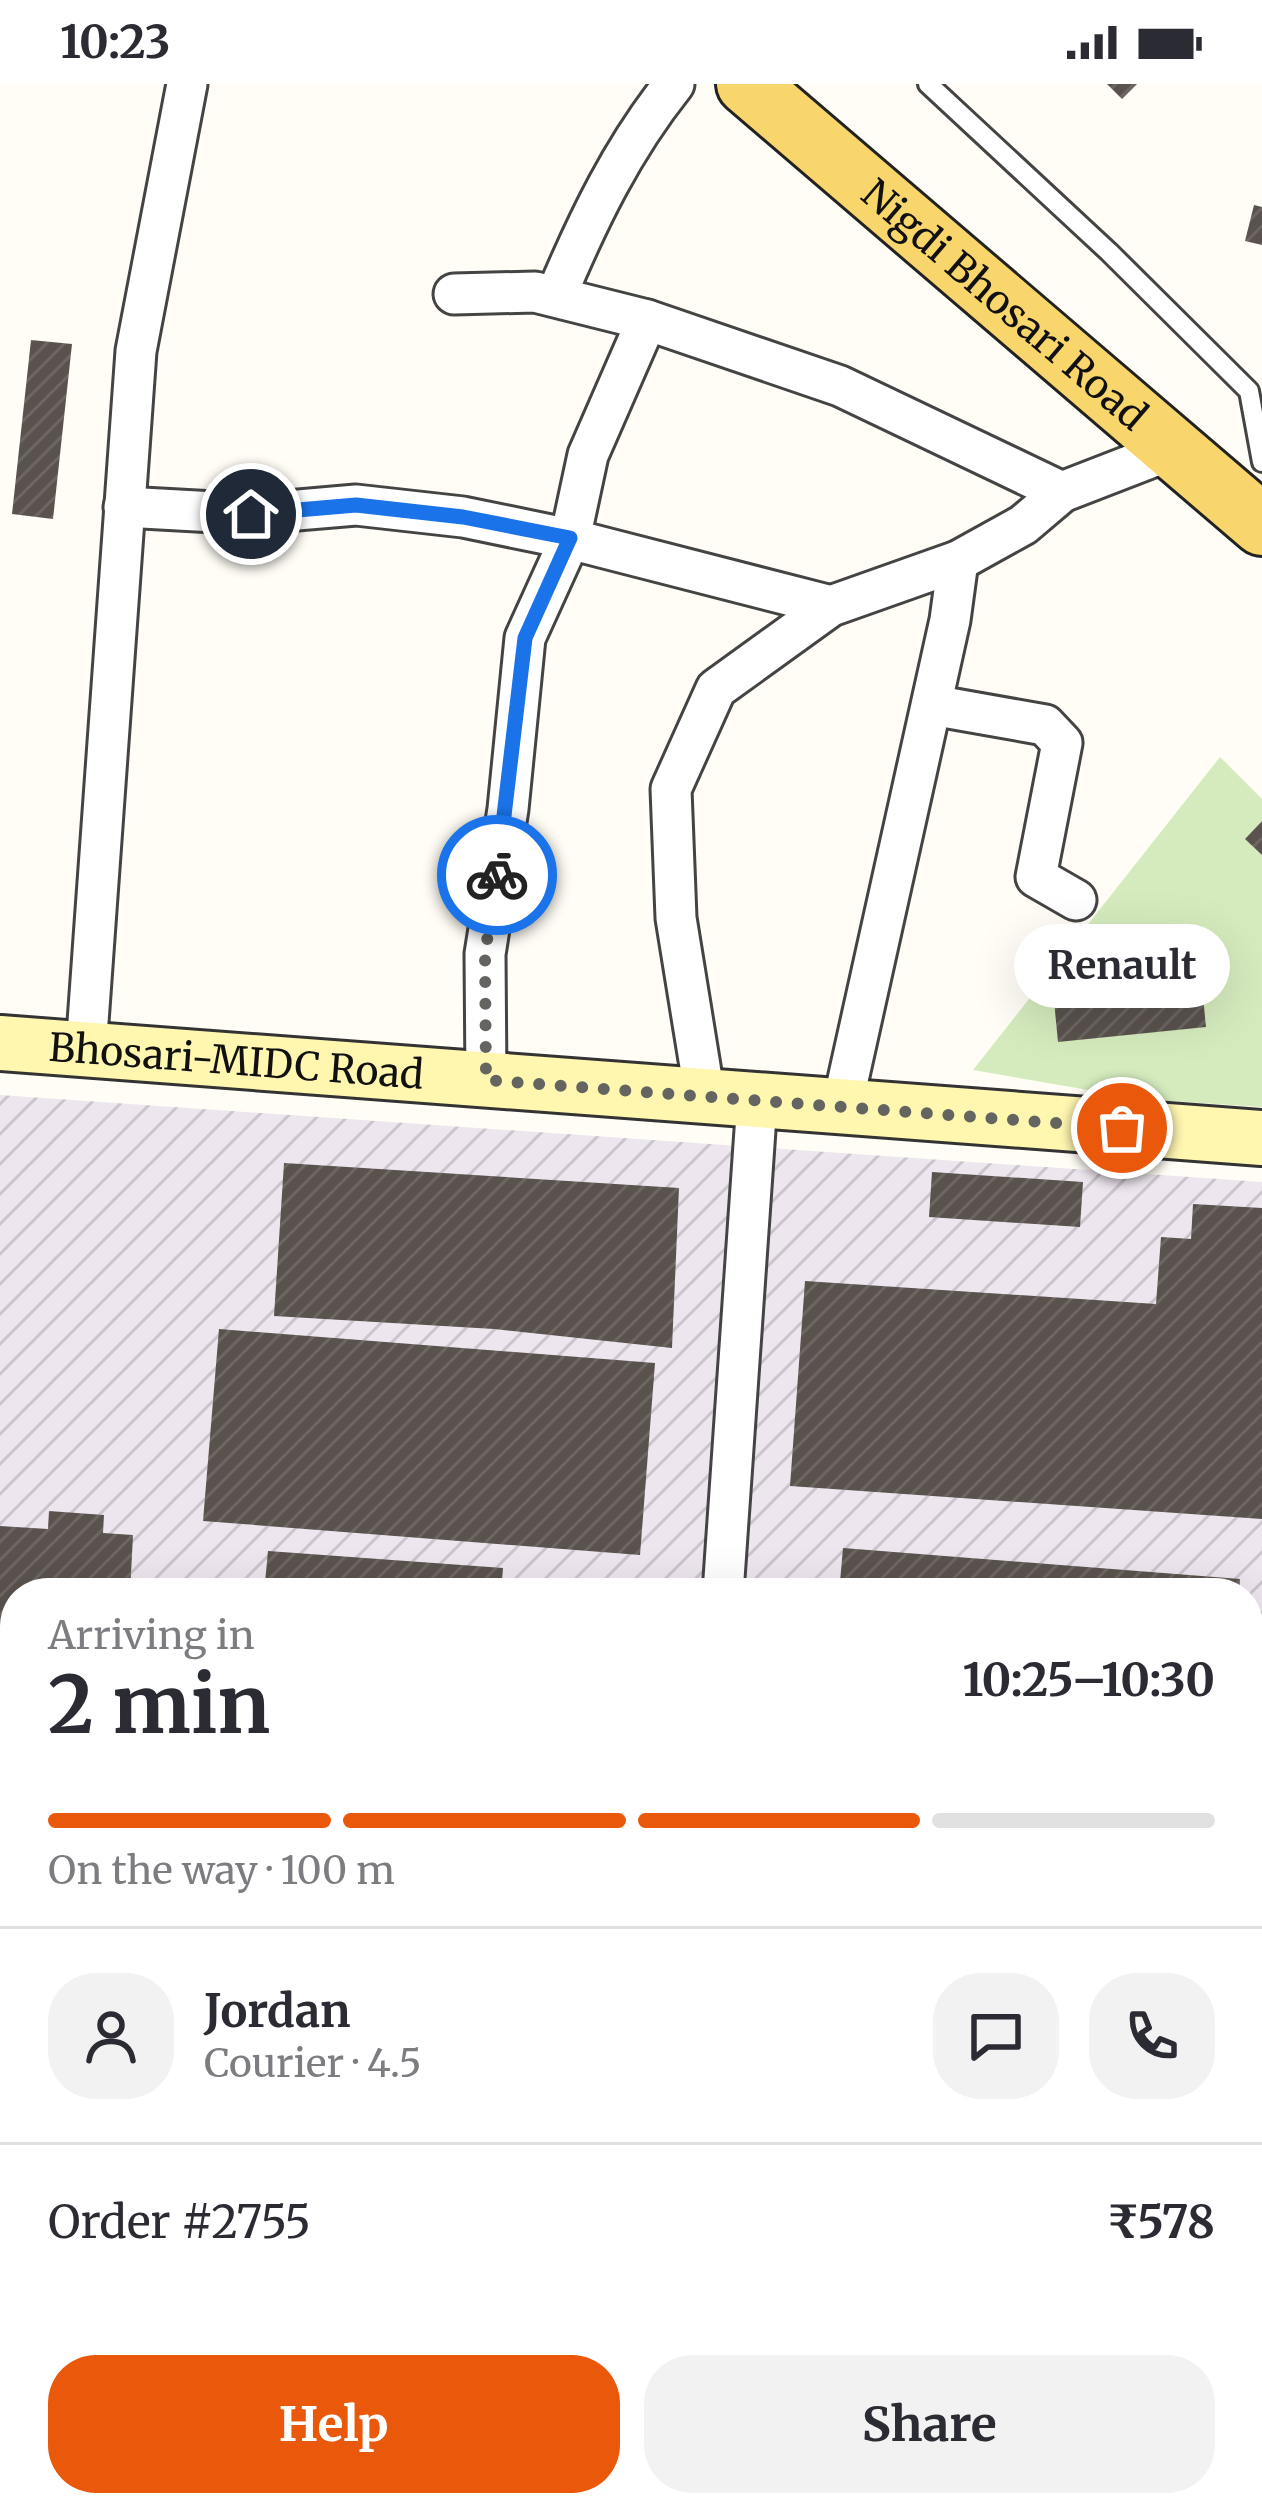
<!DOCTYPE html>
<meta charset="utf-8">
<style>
:root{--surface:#fff;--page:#f2f2f3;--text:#2b2b33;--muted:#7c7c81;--line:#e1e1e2;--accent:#ea580c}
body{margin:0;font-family:Merriweather,serif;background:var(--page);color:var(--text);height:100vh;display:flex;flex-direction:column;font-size:45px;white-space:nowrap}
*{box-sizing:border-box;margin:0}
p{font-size:39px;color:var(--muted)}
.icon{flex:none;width:66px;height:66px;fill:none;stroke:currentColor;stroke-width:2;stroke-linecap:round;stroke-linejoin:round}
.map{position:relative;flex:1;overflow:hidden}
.sheet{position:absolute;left:0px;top:1494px;width:1263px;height:939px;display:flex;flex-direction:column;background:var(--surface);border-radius:48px 48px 0 0;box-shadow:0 12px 48px #0002}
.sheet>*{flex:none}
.pin{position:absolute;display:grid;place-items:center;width:102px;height:102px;color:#fff;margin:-51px;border:6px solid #fff;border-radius:50%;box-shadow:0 3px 12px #0007}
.courier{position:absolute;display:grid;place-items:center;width:120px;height:120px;margin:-60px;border:9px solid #1a73e8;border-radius:50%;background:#fff;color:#222;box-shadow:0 3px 15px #0007}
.bubble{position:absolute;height:84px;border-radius:42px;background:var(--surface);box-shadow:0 12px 48px #0002;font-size:39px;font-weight:700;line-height:84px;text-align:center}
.headline em{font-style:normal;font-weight:700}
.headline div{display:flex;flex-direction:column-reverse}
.headline{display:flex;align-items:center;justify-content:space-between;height:204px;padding:0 48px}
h1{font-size:78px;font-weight:700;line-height:90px}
.bar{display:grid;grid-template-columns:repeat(4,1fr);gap:18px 12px;align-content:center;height:144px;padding:0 48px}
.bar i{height:15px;border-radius:9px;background:var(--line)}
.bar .active{background:var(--accent)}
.bar p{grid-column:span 4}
.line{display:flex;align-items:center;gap:30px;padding:0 48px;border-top:3px solid var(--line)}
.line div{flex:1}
.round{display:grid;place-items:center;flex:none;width:126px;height:126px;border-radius:48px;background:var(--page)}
.action{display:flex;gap:24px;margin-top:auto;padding:24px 48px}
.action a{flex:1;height:138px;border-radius:48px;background:var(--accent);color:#fff;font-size:48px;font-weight:700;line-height:138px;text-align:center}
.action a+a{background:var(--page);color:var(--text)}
.status{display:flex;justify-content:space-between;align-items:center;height:84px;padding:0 60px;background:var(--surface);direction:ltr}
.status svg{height:33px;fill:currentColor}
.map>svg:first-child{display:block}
.industrial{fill:url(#industrial-furrows);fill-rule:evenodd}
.grass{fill:#d5ebbd}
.building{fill:url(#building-hatch)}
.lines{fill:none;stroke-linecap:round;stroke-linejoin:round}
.lane-casing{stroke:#444;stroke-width:24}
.street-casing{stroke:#444;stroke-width:45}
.secondary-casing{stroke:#333;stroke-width:60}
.primary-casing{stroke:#222;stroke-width:66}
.lane{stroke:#fff;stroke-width:18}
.street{stroke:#fff;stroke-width:39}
.secondary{stroke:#fff6b0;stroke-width:54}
.primary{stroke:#f9d66b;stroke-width:60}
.done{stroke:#646461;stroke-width:12;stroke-dasharray:0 21.6}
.route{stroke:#1a73e8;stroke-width:15}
.labels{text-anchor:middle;stroke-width:12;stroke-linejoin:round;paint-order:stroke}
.street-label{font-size:39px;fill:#111;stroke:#fff}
</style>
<div class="status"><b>10:23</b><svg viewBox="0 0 49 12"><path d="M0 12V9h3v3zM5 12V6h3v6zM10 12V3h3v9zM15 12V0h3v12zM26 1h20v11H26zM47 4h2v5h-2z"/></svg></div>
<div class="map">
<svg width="1262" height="2431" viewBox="0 0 1262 2431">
<defs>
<pattern id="industrial-furrows" width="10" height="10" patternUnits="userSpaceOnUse" patternTransform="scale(3)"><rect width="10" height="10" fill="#eee6ef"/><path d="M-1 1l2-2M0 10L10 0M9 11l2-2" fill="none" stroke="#cbc4cc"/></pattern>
<pattern id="building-hatch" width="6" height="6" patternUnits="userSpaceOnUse" patternTransform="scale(3)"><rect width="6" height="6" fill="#5a524d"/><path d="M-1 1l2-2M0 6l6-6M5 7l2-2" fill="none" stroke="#6d6662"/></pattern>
</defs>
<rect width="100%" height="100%" fill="#fffdf5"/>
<path class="industrial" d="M0 1011 1262 1098V2431H0ZM15 1509H1248V2418H15Z"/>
<path class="grass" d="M1220 673 1262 715V1023L1140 1015 973 986Z"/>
<g class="building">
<path d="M1107 0H1137L1122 15Z"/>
<path d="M1254 121 1262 123V161L1245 157Z"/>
<path d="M31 256 72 260 53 435 12 430Z"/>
<path d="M1262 737V771L1245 755Z"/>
<path d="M1197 852 1206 943 1058 958 1051 886 1100 880 1099 862Z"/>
<path d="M284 1079 679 1104 672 1264 494 1245 274 1232Z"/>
<path d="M932 1088 1083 1098 1080 1143 929 1133Z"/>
<path d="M1193 1120 1262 1124V1435L790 1402 805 1197 1156 1220 1161 1153 1191 1155Z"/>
<path d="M219 1245 655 1279 640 1471 203 1437Z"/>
<path d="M49 1427 104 1431 103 1449 133 1451 130 1509H15V1542L0 1541V1442L48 1445Z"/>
<path d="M843 1464 1240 1495 1239 1509H839Z"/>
<path d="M268 1467 503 1484 501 1509H264Z"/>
<path d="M0 1594 15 1595V1927L0 1926Z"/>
<path d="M1248 1786H1260L1251 1909H1248Z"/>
<path d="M0 1944 15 1945V2034L0 2033Z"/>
<path d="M2 2281H15V2418H94L93 2431 0 2429Z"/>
<path d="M304 2418H546L544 2431H303Z"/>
<path d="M989 2418H1192L1191 2431H988Z"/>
</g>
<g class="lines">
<defs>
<path id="lane" d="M928 0 1109 168 1249 307 1262 378"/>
<g id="street">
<path d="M454 210 535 208 647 236 840 302 1062 408"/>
<path d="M556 212C588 136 622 65 674 0"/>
<path d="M124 423 251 430 356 421 463 433 570 455 831 522"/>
<path d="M932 621 1045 641 1062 659 1036 793 1076 816"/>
<path d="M86 966 136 267 187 0"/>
<path d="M486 996 485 870 508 725 525 554 570 455 588 371 647 236"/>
<path d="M705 1013 676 834 671 705 716 605 831 522 958 477 1023 441 1062 408 1173 365"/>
<path d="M842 1023 950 536 958 477"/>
<path d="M723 1509 757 1017"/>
<path d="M659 2431 660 2418"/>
</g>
<g id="secondary">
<path id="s1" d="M0 959 1262 1054"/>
</g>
<g id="primary">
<path id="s2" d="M747 0 1262 441"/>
</g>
</defs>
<use href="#lane" class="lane-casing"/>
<use href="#street" class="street-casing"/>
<use href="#secondary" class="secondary-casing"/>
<use href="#primary" class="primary-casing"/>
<use href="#lane" class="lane"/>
<use href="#street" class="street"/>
<use href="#secondary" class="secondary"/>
<use href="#primary" class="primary"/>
</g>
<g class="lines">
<path class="done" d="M497 791 485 870 486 996 1122 1044"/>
<path class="route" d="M251 430 356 421 463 433 570 454 525 554 497 791"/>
</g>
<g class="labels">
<g class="street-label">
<text dy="14" stroke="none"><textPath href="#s2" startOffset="339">Nigdi Bhosari Road</textPath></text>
<text dy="14" stroke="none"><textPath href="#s1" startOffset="237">Bhosari-MIDC Road</textPath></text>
</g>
</g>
</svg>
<div class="pin" style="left:1122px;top:1044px;background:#ea580c"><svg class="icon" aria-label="bag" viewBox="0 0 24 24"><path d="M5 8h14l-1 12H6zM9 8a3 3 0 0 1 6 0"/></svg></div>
<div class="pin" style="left:251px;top:430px;background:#1f2937"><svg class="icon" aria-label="home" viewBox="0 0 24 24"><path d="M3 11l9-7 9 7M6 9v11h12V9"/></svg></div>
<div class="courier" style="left:497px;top:791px"><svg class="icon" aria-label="bike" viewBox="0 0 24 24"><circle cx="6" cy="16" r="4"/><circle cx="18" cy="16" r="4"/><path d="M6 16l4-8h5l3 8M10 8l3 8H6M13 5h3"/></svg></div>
<div class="bubble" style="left:1014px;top:840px;width:216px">Renault</div>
<section class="sheet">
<div class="headline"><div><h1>2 min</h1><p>Arriving in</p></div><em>10:25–10:30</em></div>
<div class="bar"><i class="active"></i><i class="active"></i><i class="active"></i><i></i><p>On the way · 100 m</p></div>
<div class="line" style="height:216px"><a class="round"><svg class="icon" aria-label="person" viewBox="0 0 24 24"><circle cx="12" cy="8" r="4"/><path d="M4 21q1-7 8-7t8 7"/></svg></a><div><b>Jordan</b><p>Courier · 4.5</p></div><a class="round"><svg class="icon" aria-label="chat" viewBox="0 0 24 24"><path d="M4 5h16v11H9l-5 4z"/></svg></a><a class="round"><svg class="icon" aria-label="phone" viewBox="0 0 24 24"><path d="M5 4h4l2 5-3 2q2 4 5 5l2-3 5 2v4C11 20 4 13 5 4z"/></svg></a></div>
<div class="line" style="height:156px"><div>Order #2755</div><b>₹578</b></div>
<div class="action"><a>Help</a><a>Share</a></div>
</section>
</div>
